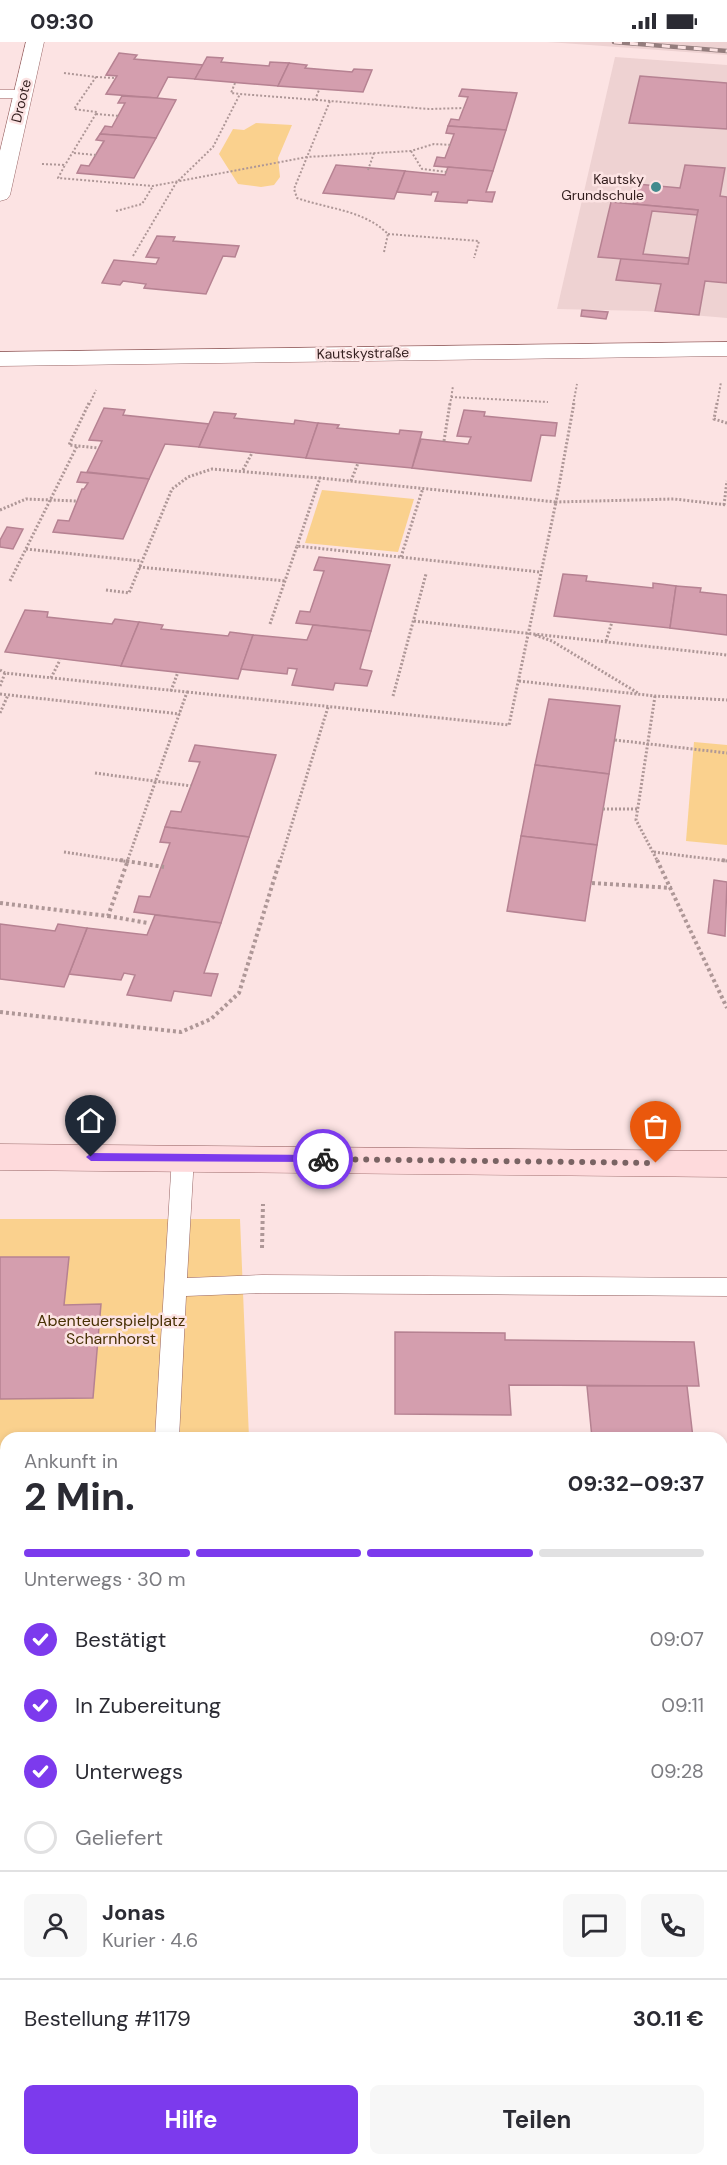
<!DOCTYPE html>
<html lang="de">
<meta charset="utf-8">
<style>
:root{--surface:#fff;--page:#f7f7f7;--text:#2b2b33;--muted:#7c7c81;--line:#e1e1e2;--accent:#7c3aed}
body{margin:0;font-family:"DM Sans",sans-serif;background:var(--page);color:var(--text);height:100vh;display:flex;flex-direction:column;font-size:22px;white-space:nowrap}
*{box-sizing:border-box;margin:0}
p{font-size:20px;color:var(--muted)}
.icon{flex:none;width:33px;height:33px;fill:none;stroke:currentColor;stroke-width:2;stroke-linecap:round;stroke-linejoin:round}
.map{position:relative;flex:1;overflow:hidden}
.sheet{position:absolute;left:0px;top:1390px;width:728px;height:734px;display:flex;flex-direction:column;background:var(--surface);border-radius:18px 18px 0 0;box-shadow:0 3px 9px #0003}
.sheet>*{flex:none}
.pin{position:absolute;display:grid;place-items:center;width:51px;height:51px;color:#fff;margin:-62px -26px;border-radius:50% 50% 50% 0;rotate:-45deg;box-shadow:0 0 6px #0007}
.pin .icon{rotate:45deg}
.courier{position:absolute;display:grid;place-items:center;width:60px;height:60px;margin:-30px;border:4px solid #7c3aed;border-radius:50%;background:#fff;color:#222;box-shadow:0 2px 8px #0007}
.overview em{font-style:normal;font-weight:700}
.overview div{display:flex;flex-direction:column-reverse}
.overview{display:flex;align-items:center;justify-content:space-between;height:102px;padding:0 24px}
h1{font-size:39px;font-weight:700;line-height:45px}
.bar{display:grid;grid-template-columns:repeat(4,1fr);gap:9px 6px;align-content:center;height:72px;padding:0 24px}
.bar i{height:8px;border-radius:4px;background:var(--line)}
.bar .selected{background:var(--accent)}
.bar p{grid-column:span 4}
.line{display:flex;align-items:center;gap:15px;padding:0 24px;border-top:2px solid var(--line)}
.line div{flex:1}
.round{display:grid;place-items:center;flex:none;width:63px;height:63px;border-radius:9px;background:var(--page)}
ol{padding:0 24px;list-style:none}
li{display:flex;align-items:center;gap:18px;height:66px}
li p{margin-inline-start:auto}
li .icon{padding:6px;border-radius:50%;background:var(--accent);color:#fff;stroke-width:4}
li:last-child{color:var(--muted)}
li i{width:33px;height:33px;border:3px solid var(--line);border-radius:50%}
.action{display:flex;gap:12px;margin-top:auto;padding:12px 24px}
.action a{flex:1;height:69px;border-radius:9px;background:var(--accent);color:#fff;font-size:24px;font-weight:700;line-height:69px;text-align:center}
.action a+a{background:var(--page);color:var(--text)}
.status{display:flex;justify-content:space-between;align-items:center;height:42px;padding:0 30px;background:var(--surface);direction:ltr}
.status svg{height:16px;fill:currentColor}
.map>svg:first-child{display:block}
.built{fill:#eed2d2}
.green{fill:#fad18e}
.forest{fill:#dda53f}
.building{fill:#d49eae;stroke:#b68292;stroke-width:1.5}
.lines{fill:none;stroke-linecap:round;stroke-linejoin:round}
.service-casing{stroke:#986565;stroke-width:1}
.minor-casing{stroke:#986565;stroke-width:1}
.tertiary-casing{stroke:#986565;stroke-width:1}
.secondary-casing{stroke:#986565;stroke-width:1}
.path-far2{stroke:#ae9797;stroke-width:2;stroke-dasharray:2 2;stroke-linecap:butt}
.path-far1{stroke:#ae9797;stroke-width:3;stroke-dasharray:2 2;stroke-linecap:butt}
.path{stroke:#ae9797;stroke-width:4;stroke-dasharray:3 3;stroke-linecap:butt}
.service{fill:#fff;fill-rule:evenodd}
.minor{fill:#fff;fill-rule:evenodd}
.tertiary{fill:#fff;fill-rule:evenodd}
.secondary{fill:#fedadc;fill-rule:evenodd}
.rail-casing{stroke:#947d7d;stroke-width:4.5}
.rail{stroke:#fce3e3;stroke-width:3;stroke-dasharray:8;stroke-linecap:butt}
.route{fill:#7c3aed}
.done{stroke:#796363;stroke-width:6;stroke-dasharray:0 10.8}
.poi-dot{fill:#438b8e;stroke:#fce3e3;stroke-width:2}
.labels{text-anchor:middle;stroke-width:5;stroke-linejoin:round;paint-order:stroke}
.far-street-label{font-size:14px;fill:#331e1e;stroke:#fce3e3}
.far-poi-label{font-size:14px;fill:#331e1e;stroke:#fce3e3;text-anchor:end}
.park-label{font-size:16px;fill:#483105;stroke:#fce3e3}
</style>
<div class="status"><b>09:30</b><svg viewBox="0 0 49 12"><path d="M0 12V9h3v3zM5 12V6h3v6zM10 12V3h3v9zM15 12V0h3v12zM26 1h20v11H26zM47 4h2v5h-2z"/></svg></div>
<div class="map">
<svg width="727" height="2123" viewBox="0 0 727 2123">
<rect width="100%" height="100%" fill="#fce3e3"/>
<g class="built">
<path d="M547 0H727V13L562 1Z"/>
<path d="M615 15 727 23V276L645 269 557 267Z"/>
</g>
<g class="green">
<path d="M256 81 292 83 278 116 280 135 274 143 261 145 238 142 219 112 233 87 244 88Z"/>
<path d="M322 448 414 457 398 510 305 501Z"/>
<path d="M694 700 727 703V803L686 799Z"/>
<path d="M0 1177H240L249 1396H6V1864H0Z"/>
</g>
<path class="forest" d="M0 1864H6V2118H722V1886H727V2123H0Z"/>
<g class="building">
<path d="M119 11 137 13 134 17 203 23 195 37 168 35 157 56 106 52 117 34 106 33Z"/>
<path d="M207 15 223 16 221 20 269 24 270 20 289 21 278 44 195 37Z"/>
<path d="M289 21 307 23 305 26 352 30 354 27 372 28 363 50 278 44Z"/>
<path d="M640 34 727 41V87L629 81Z"/>
<path d="M462 47 517 51 506 88 448 84 451 77 459 78 468 55 459 54Z"/>
<path d="M122 54 157 56 176 58 156 96 100 92 105 84 112 85 125 61H118Z"/>
<path d="M448 84 506 88 493 129 434 124 437 115 445 116 454 92 446 91Z"/>
<path d="M100 92 156 96 134 136 77 131 81 123 89 124 104 99 96 98Z"/>
<path d="M336 123 405 129 394 157 323 151Z"/>
<path d="M685 123 725 126 720 154 727 155V241L705 239 699 273 655 269 661 242 616 238 621 216 688 222 698 168 633 162 637 142 680 146Z"/>
<path d="M448 125 493 129 486 150H495L492 160 468 158 467 161 435 159 438 150H432L431 153 397 150 405 129 445 133Z"/>
<path d="M611 160 698 168 697 173 652 169 643 212 689 216 688 222 598 215Z"/>
<path d="M157 194 175 195 173 199 239 204 235 215 223 214 206 252 144 246 146 242 123 239 120 243 102 241 114 218 156 222 159 216 146 215Z"/>
<path d="M582 268 608 270 606 277 581 274Z"/>
<path d="M104 366 125 368 123 373 209 382 199 405 165 402 149 437 87 430 102 399 89 398Z"/>
<path d="M464 368 485 370 484 374 557 381 555 394 541 393 531 439 412 426 421 397 468 402 471 395 457 394Z"/>
<path d="M214 370 236 372 234 376 294 382 295 378 318 381 306 416 199 405Z"/>
<path d="M318 381 339 383 337 386 399 392 400 388 422 390 412 426 306 416Z"/>
<path d="M81 430 149 437 123 497 53 490 58 478 69 479 82 447H84L88 441 77 440Z"/>
<path d="M7 485 23 487 13 507 0 505V498Z"/>
<path d="M319 515 390 523 371 589 296 581 300 569 310 570 324 529 314 528Z"/>
<path d="M563 532 587 534 586 539 653 546V541L676 544 670 586 554 574Z"/>
<path d="M676 544 701 546 700 550 727 553V593L670 586Z"/>
<path d="M25 568 48 570 47 575 112 582 115 577 139 580 121 624 5 610Z"/>
<path d="M139 580 163 583 161 587 228 594 230 590 253 593 238 637 121 624Z"/>
<path d="M313 583 371 589 360 627 372 629 367 644 335 641 333 648 292 643 297 627 288 626 287 632 241 627 253 593 307 598Z"/>
<path d="M549 657 620 664 609 732 535 723Z"/>
<path d="M195 703 276 713 249 795 165 785 171 769 181 770 200 720 189 719Z"/>
<path d="M535 723 609 732 597 803 521 794Z"/>
<path d="M165 785 249 795 221 881 134 870 139 854 150 855 170 801 160 800Z"/>
<path d="M521 794 597 803 585 879 507 869Z"/>
<path d="M714 838 727 840 725 894 708 891Z"/>
<path d="M155 873 221 881 204 931 218 932 211 954 174 949 171 959 127 953 135 933 124 931 121 938 69 932 87 886 147 893Z"/>
<path d="M0 882 55 889 58 882 87 886 64 945 0 937Z"/>
<path d="M0 1215H69L64 1263 101 1262 93 1356 0 1357Z"/>
<path d="M395 1290 505 1291V1298L694 1300 699 1344 509 1343 511 1373 395 1372Z"/>
<path d="M587 1344H687L693 1396H592Z"/>
</g>
<g class="lines">
<defs>
<g id="service">
<path d="M0 48H22L28 52 22 56H0Z"/>
<path d="M183 1107 191 1109 194 1115 187 1236 262 1233 727 1236V1254L262 1251 186 1254 179 1396H155L172 1115 175 1109Z"/>
<path d="M722 1538 727 1539V1561L722 1560Z"/>
<rect x="0" y="1559" width="6" height="22"/>
</g>
<path id="minor" d="M727 300V314L0 324V310Z"/>
<path id="tertiary" d="M26 0H44L10 153 7 157 0 159V109Z"/>
<path id="secondary" d="M0 1102 727 1109V1135L0 1128Z"/>
</defs>
<use href="#service" class="service-casing"/>
<use href="#minor" class="minor-casing"/>
<use href="#tertiary" class="tertiary-casing"/>
<use href="#secondary" class="secondary-casing"/>
<g class="path-far2">
<path d="M64 31 96 35 74 67 97 70 65 123"/>
<path d="M96 35 115 36"/>
<path d="M235 41 231 51 240 52"/>
<path d="M315 58 319 48"/>
<path d="M96 72 120 74"/>
<path d="M411 109 422 127 447 130"/>
<path d="M74 111 96 113"/>
<path d="M42 122 65 123 58 136 153 144 307 115 330 59 429 67 464 66"/>
<path d="M368 128 374 111"/>
<path d="M116 169 142 162 153 144"/>
<path d="M388 192 479 199 474 216"/>
<path d="M384 210 388 192C364 168 328 167 297 156L294 147 307 115 411 109 434 102 452 103"/>
<path d="M133 214 176 141 213 105 240 52 330 59"/>
<path d="M451 355 548 360"/>
<path d="M89 363 96 348"/>
<path d="M450 363 453 344"/>
<path d="M573 363 577 342"/>
<path d="M717 363 721 340"/>
</g>
<g class="path-far1">
<path d="M89 361 69 403 98 406"/>
<path d="M574 361 556 460 674 457 727 463"/>
<path d="M717 361 714 377 727 381"/>
<path d="M444 399 450 361"/>
<path d="M243 428 252 411"/>
<path d="M351 439 358 421"/>
<path d="M724 463 727 439"/>
<path d="M0 468 26 457 76 459"/>
<path d="M26 507 141 519"/>
<path d="M401 515 423 446"/>
<path d="M139 525 286 539"/>
<path d="M10 539 77 404"/>
<path d="M106 548 129 551 172 447 188 435 212 427 320 436 297 504"/>
<path d="M414 579 727 613"/>
<path d="M270 582 297 504 540 530"/>
<path d="M535 593 552 599 638 651"/>
<path d="M606 599 612 580"/>
<path d="M0 628 5 631 187 650 127 820"/>
<path d="M51 636 60 618"/>
<path d="M519 639 655 654 727 658"/>
<path d="M0 644 5 631"/>
<path d="M171 649 178 630"/>
<path d="M187 650 509 683 556 460 320 436"/>
<path d="M0 652 180 672"/>
<path d="M393 654 426 532"/>
<path d="M655 654 636 778 658 820"/>
<path d="M0 671 8 653"/>
<path d="M615 698 727 711"/>
<path d="M95 731 191 744"/>
<path d="M603 767H637"/>
<path d="M64 810 130 820"/>
<path d="M654 810 727 819"/>
<path d="M280 820 328 665"/>
</g>
<g class="path">
<path d="M120 818 164 825"/>
<path d="M657 818 727 966"/>
<path d="M722 818 727 819"/>
<path d="M592 841 672 846"/>
<path d="M0 861 108 874 128 818"/>
<path d="M108 874 148 881"/>
<path d="M0 970 181 990 211 977 239 951 280 818"/>
<path d="M262 1206 263 1162"/>
</g>
<use href="#service" class="service"/>
<use href="#minor" class="minor"/>
<use href="#tertiary" class="tertiary"/>
<use href="#secondary" class="secondary"/>
<defs>
<path id="rail" d="M614 0 727 9"/>
</defs>
<use href="#rail" class="rail-casing"/>
<use href="#rail" class="rail"/>
</g>
<path class="route" d="M91 1111 323 1113 328 1117 323 1120 91 1119 86 1115Z"/>
<g class="lines">
<path class="done" d="M323 1117 656 1121"/>
</g>
<circle class="poi-dot" cx="656" cy="145" r="6"/>
<g class="labels">
<g class="far-street-label">
<text transform="translate(21 59) rotate(-76)" y="5">Droote</text>
<text transform="translate(363 311) rotate(-1)" y="5">Kautskystraße</text>
</g>
<g class="far-poi-label">
<text x="644" y="142">Kautsky<tspan x="644" dy="16">Grundschule</tspan></text>
</g>
<g class="park-label">
<text x="111" y="1284">Abenteuerspielplatz<tspan x="111" dy="18">Scharnhorst</tspan></text>
</g>
</g>
</svg>
<div class="pin" style="left:656px;top:1121px;background:#ea580c"><svg class="icon" aria-label="bag" viewBox="0 0 24 24"><path d="M5 8h14l-1 12H6zM9 8a3 3 0 0 1 6 0"/></svg></div>
<div class="pin" style="left:91px;top:1115px;background:#1f2937"><svg class="icon" aria-label="home" viewBox="0 0 24 24"><path d="M3 11l9-7 9 7M6 9v11h12V9"/></svg></div>
<div class="courier" style="left:323px;top:1117px"><svg class="icon" aria-label="bike" viewBox="0 0 24 24"><circle cx="6" cy="16" r="4"/><circle cx="18" cy="16" r="4"/><path d="M6 16l4-8h5l3 8M10 8l3 8H6M13 5h3"/></svg></div>
<section class="sheet">
<div class="overview"><div><h1>2 Min.</h1><p>Ankunft in</p></div><em>09:32–09:37</em></div>
<div class="bar"><i class="selected"></i><i class="selected"></i><i class="selected"></i><i></i><p>Unterwegs · 30 m</p></div>
<ol>
<li><svg class="icon" aria-label="check" viewBox="0 0 24 24"><path d="M5 12l5 5 9-10"/></svg>Bestätigt<p>09:07</p></li>
<li><svg class="icon" aria-label="check" viewBox="0 0 24 24"><path d="M5 12l5 5 9-10"/></svg>In Zubereitung<p>09:11</p></li>
<li><svg class="icon" aria-label="check" viewBox="0 0 24 24"><path d="M5 12l5 5 9-10"/></svg>Unterwegs<p>09:28</p></li>
<li><i></i>Geliefert</li>
</ol>
<div class="line" style="height:108px"><a class="round"><svg class="icon" aria-label="person" viewBox="0 0 24 24"><circle cx="12" cy="8" r="4"/><path d="M4 21q1-7 8-7t8 7"/></svg></a><div><b>Jonas</b><p>Kurier · 4.6</p></div><a class="round"><svg class="icon" aria-label="chat" viewBox="0 0 24 24"><path d="M4 5h16v11H9l-5 4z"/></svg></a><a class="round"><svg class="icon" aria-label="phone" viewBox="0 0 24 24"><path d="M5 4h4l2 5-3 2q2 4 5 5l2-3 5 2v4C11 20 4 13 5 4z"/></svg></a></div>
<div class="line" style="height:78px"><div>Bestellung #1179</div><b>30.11 €</b></div>
<div class="action"><a>Hilfe</a><a>Teilen</a></div>
</section>
</div>
